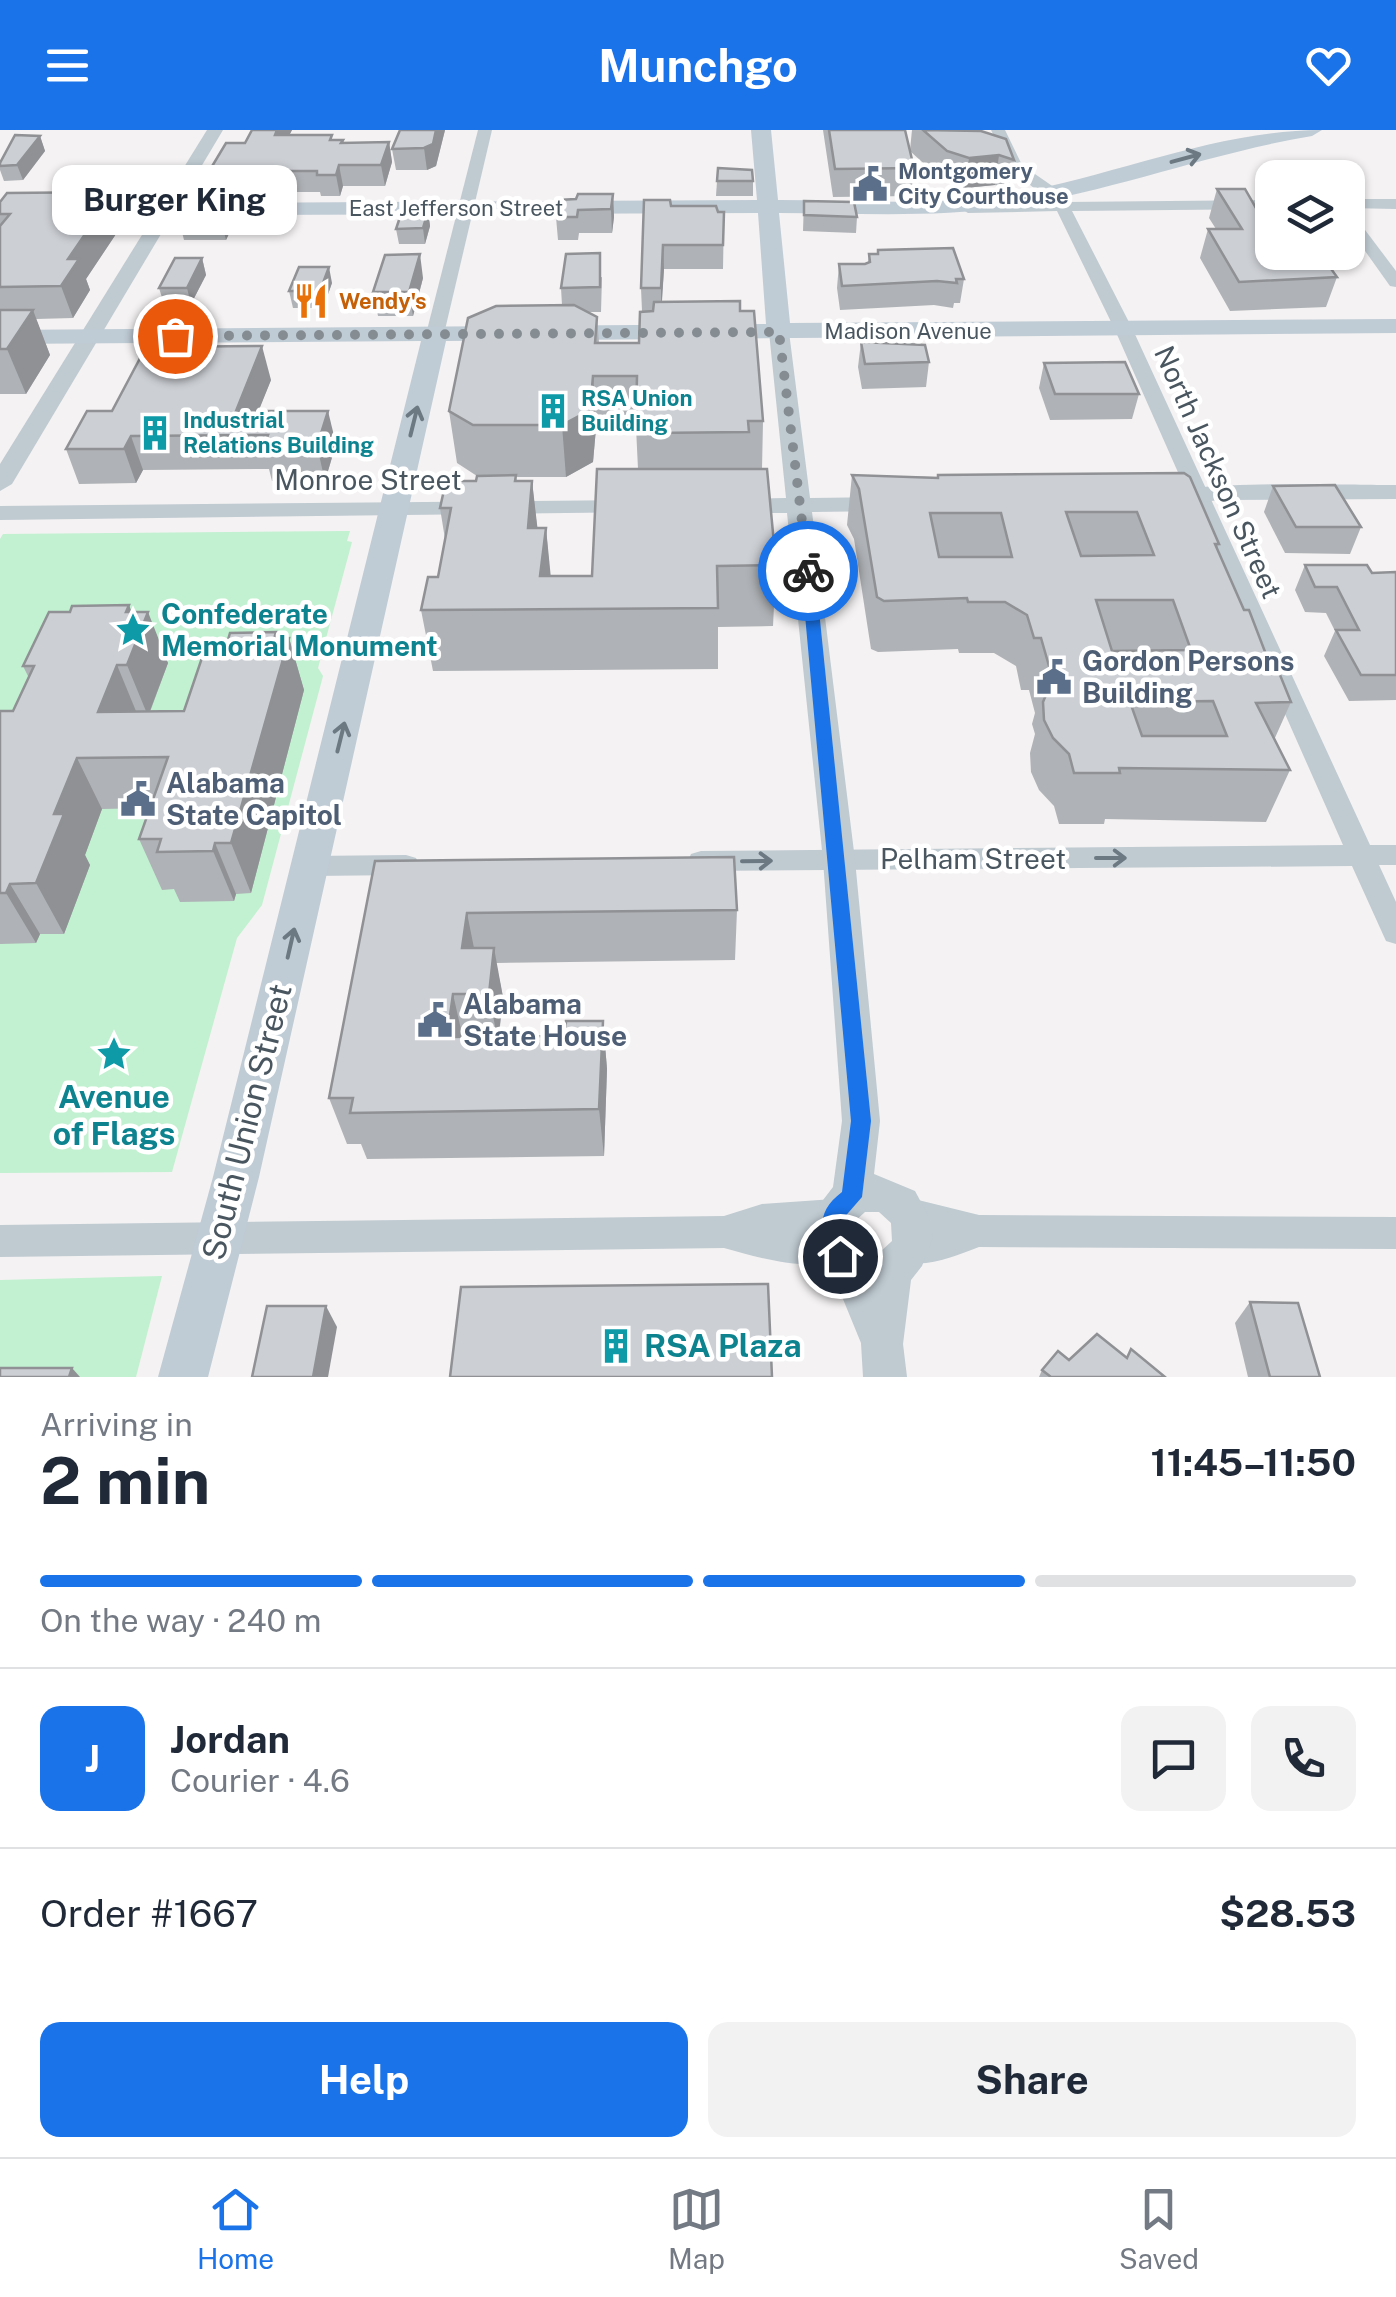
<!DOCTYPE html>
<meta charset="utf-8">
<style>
:root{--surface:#fff;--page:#f2f2f3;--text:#1f2937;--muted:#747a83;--line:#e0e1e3;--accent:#1a73e8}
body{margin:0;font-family:"Public Sans",sans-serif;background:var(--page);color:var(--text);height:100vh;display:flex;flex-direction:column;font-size:38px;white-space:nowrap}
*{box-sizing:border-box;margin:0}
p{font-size:32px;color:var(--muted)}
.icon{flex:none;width:55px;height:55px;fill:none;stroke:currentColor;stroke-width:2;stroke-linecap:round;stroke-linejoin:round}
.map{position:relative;height:1247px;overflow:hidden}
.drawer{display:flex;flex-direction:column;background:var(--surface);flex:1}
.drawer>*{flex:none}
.controls{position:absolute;left:1255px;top:30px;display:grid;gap:20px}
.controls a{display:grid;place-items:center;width:110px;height:110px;border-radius:20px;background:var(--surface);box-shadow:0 2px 8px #0004;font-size:50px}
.pin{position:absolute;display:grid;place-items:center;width:85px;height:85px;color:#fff;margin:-42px;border:5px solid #fff;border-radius:50%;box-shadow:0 2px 10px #0007}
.courier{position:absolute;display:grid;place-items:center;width:100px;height:100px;margin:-50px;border:8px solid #1a73e8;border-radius:50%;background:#fff;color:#222;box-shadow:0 2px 12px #0007}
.bubble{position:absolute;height:70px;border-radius:20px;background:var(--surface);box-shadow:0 2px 8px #0004;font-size:32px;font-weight:700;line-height:70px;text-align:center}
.summary em{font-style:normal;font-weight:700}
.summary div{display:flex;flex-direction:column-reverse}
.summary{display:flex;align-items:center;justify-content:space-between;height:170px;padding:0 40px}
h1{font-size:65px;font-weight:700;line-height:75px}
.bar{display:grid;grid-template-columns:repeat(4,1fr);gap:15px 10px;align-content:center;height:120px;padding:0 40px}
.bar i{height:12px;border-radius:8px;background:var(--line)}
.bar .active{background:var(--accent)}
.bar p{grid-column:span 4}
.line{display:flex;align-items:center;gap:25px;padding:0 40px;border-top:2px solid var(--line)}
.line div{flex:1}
.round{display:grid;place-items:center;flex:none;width:105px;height:105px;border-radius:20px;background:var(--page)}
.action{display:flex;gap:20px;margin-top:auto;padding:20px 40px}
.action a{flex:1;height:115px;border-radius:20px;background:var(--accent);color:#fff;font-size:40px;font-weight:700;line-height:115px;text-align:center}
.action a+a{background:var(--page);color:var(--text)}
header{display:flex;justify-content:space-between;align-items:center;height:130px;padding:0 40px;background:var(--accent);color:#fff;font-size:45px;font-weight:700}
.dock{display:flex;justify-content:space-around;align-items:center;height:140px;border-top:2px solid var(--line);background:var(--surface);font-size:28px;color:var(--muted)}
.dock a{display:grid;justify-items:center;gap:5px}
.dock .active{color:var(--accent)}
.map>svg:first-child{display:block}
.green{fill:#c1f1d0}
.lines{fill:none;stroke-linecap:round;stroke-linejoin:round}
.minor{fill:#bfcad1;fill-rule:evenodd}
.tertiary{fill:#bfcad1;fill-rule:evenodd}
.secondary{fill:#bfcbd5;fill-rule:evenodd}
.wall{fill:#afb2b6;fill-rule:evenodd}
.shaded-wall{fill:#8f9194}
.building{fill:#cccfd4;stroke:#8f9194;stroke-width:2.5;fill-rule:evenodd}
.oneway{stroke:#6c7983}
.oneway2{stroke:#6c7982}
.route{fill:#1a73e8}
.done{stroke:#858d93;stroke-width:10;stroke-dasharray:0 18}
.labels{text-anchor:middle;stroke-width:9;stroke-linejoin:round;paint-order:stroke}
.far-service-label{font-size:22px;font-weight:bold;fill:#4e5e75;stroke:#fff;text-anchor:start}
.far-street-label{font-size:22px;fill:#495660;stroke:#fff}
.far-food-label{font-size:22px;font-weight:bold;fill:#c56008;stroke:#fff;text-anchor:start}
.far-culture-label{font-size:22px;font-weight:bold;fill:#0d838f;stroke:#fff;text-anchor:start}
.street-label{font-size:28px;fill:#495660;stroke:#fff}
.culture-label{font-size:28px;font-weight:bold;fill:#0d838f;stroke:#fff;text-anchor:start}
.service-label{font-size:28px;font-weight:bold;fill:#4e5e75;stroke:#fff;text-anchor:start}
.near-culture-label{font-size:32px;font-weight:bold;fill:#0d838f;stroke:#fff}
.near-street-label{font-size:32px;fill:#495660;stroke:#fff}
</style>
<header><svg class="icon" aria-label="menu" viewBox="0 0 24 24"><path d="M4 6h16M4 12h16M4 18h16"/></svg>Munchgo<svg class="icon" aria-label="heart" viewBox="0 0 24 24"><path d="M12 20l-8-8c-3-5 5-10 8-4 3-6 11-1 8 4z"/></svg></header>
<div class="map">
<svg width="1396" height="1247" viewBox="0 0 1396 1247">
<rect width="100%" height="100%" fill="#f4f2f2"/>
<g class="green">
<path d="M350 401 347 411 352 412 318 538 323 546 262 775 237 808 172 1042 0 1043V409L3 404Z"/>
<path d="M162 1146 136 1247H0V1150Z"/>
</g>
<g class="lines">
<g class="minor">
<path d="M478 0H492L444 204 435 209 426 204Z"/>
<path d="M991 0H1005L1022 35 1058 60 1067 72 1272 70V79L1072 81 1133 200 1370 715H1396V735H1379L1396 772V814L1386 811 1352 736 701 741 691 738 688 731 691 724 701 721 1343 715 1115 200 1057 81 968 83 960 78 968 73 1052 72 1011 40Z"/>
<path d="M1396 69V79L1348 78V69Z"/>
<path d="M1348 82 1353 84 1396 141V157L1390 156 1348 97Z"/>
<path d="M406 725 416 728 419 735 416 742 406 745 309 746 299 743 295 736 299 729 309 726Z"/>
<path d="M906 1067 979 1085 1396 1087V1119L979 1117C954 1126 925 1140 899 1130L894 1118 899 1106 915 1101 894 1094 889 1083 894 1072Z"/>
<path d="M834 1069 846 1074 851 1085 846 1096 834 1101 846 1105 851 1117 846 1129C811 1143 759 1128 724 1118L0 1127V1095L724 1086 762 1074Z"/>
</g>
<g class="tertiary">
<path d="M207 0H223L12 354 0 361V334Z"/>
<path d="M779 196 789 202 810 368 888 367 900 374 888 381 812 382 855 730 880 991 874 1044 915 1061 929 1087 933 1107 922 1136 911 1150 903 1214 907 1247H863L861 1213 836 1152 822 1136 811 1107 820 1074 833 1057 842 991 823 730 787 383H730L718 376 730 369 786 368 769 202ZM865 1082H879L891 1093 892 1111 880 1122 865 1123 852 1111 853 1093Z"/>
<path d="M1396 355V369L1221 370 1159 376 1147 369C1165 349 1358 355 1396 355Z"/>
<path d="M634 370 643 372 646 377 643 382 0 390V376Z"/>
</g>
<path class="secondary" d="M751 0H771L778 70C856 70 938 77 1015 63 1118 45 1217 0 1322 0L1312 6C1209 23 1111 62 1008 77 933 88 855 83 779 83L790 193 1396 189V203L446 211 259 1047 208 1247H158L213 1047 421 211 0 214V200L766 194 758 83 0 86V74L757 70Z"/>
</g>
<g class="wall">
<path d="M252 0H292L289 5 343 10 344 13 389 12 392 32 385 56H343L340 66H321L320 62H258L246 69H231L236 89 226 110H184L178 86 209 66 205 48 245 13Z"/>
<path d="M400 0H445L436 36 427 40H396L392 19Z"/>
<path d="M823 0H905L910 20 912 0H956L1014 30 1009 60 995 55 965 58 943 51 910 21 914 38 911 66 833 67Z"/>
<path d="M40 6 45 21 23 50 4 51 0 40V33Z"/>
<path d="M717 51H753V66H716Z"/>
<path d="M1217 59 1268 99 1272 122 1337 147 1326 177 1230 181 1200 128 1208 99H1216L1209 88Z"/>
<path d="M114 62 124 92 86 149 90 160 73 188 36 189 50 225 26 264H0V72Z"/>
<path d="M613 64 614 87 612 103H579L578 110H558L556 87 576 69Z"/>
<path d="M804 71 857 87 856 103 803 101Z"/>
<path d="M671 76 724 82 723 139H664L662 172 740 181 763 291 762 339 776 435 773 496 718 497V539L433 541 421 480 438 447 445 409 440 378 476 351 477 346 457 333 449 281 562 175 561 158 602 147 601 182H587L597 187 599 213H639L642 181 641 158ZM636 297 638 339 592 446H550L546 398H537L532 351H517L516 347H566L593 332 596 298Z"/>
<path d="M428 81 430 96 425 114H399L396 99Z"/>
<path d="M869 124 964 149 960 173H954L953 178 934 175 840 180 837 158 839 134H865L868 133Z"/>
<path d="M202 128 206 145 191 174H164L159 158Z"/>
<path d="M423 148 413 186H378L373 162Z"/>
<path d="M332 153 323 178H293L289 161Z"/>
<path d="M861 212 929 232 926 257 862 259 858 237Z"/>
<path d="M1044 233 1139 264 1132 289 1050 290 1039 258Z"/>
<path d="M271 250 258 281 336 314 325 351H272L269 339 143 340 136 353 79 354 66 319 112 281Z"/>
<path d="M1184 343 1219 414 1217 419 1272 540 1291 572 1274 610 1290 640 1266 692 1105 689 1104 694H1059L1054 676 1039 660 1031 642 1030 623 1035 604 1032 594 1035 583 1029 560H1021L1016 536 994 523H959L958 519 878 522 871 519 854 409 847 395 852 345 937 347Z"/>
<path d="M1273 356 1361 397 1350 424 1285 423 1264 382Z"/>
<path d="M1305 435 1372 443 1396 442V570L1349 571 1324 526 1335 501 1326 483 1305 482 1295 460Z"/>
<path d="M132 482 168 533 150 582 184 581 227 513 289 508 304 560 251 763 236 764 234 771 180 772 174 759 162 760 139 709 150 678 102 679 85 725 90 735 64 804H40L36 813 0 814V581H13L29 548 23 536Z"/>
<path d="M375 731 737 780 735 830 496 833 503 867 499 906H565L603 891 607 939 604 1026 367 1029 361 1014H347L329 968Z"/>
<path d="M1250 1172 1320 1247H1248L1235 1193Z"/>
<path d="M1126 1227 1165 1247H1039L1042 1240 1069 1230Z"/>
</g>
<g class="shaded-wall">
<path d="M277 0H292L279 26 275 5Z"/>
<path d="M436 0H445L436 36 427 40 424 18Z"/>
<path d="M40 6 45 21 23 50 17 35Z"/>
<path d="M389 12 392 32 385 56 381 35Z"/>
<path d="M999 25 995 55 965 58 969 28Z"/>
<path d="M339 35 343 56 340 66 336 45Z"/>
<path d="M253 41 258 62 246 69 241 48Z"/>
<path d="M114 62 124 92 86 149 90 160 73 188 61 156 68 129Z"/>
<path d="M613 64 614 87 612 103 611 79Z"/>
<path d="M231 66 236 89 226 110 220 86Z"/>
<path d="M428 81 430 96 425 114 423 98Z"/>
<path d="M663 115 664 139 661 182V158Z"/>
<path d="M420 124 423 148 413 186 409 162Z"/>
<path d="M202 128 206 145 191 174 187 158Z"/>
<path d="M329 137 332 153 323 178 320 161Z"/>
<path d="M33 180 50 225 26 264 7 219Z"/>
<path d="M262 216 271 250 249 305 236 281Z"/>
<path d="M593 246 596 298 593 332 566 347 562 295Z"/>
<path d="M328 281 336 314 325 351 317 316Z"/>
<path d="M131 306 143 340 136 353 124 319Z"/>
<path d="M532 351 539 411 528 398Z"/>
<path d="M546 398 552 459 540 446Z"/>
<path d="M129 475 140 503 148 482 168 533 148 586 127 535 126 482Z"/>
<path d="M276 502 283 528 289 508 304 560 251 763 231 713Z"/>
<path d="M117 535 138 586 98 582Z"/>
<path d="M77 628 102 679 85 725 90 735 64 804 36 753 54 684Z"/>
<path d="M215 713 236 764 234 771 213 721Z"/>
<path d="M10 754 40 804 36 813 6 763Z"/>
<path d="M467 783 477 833 462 818Z"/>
<path d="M494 818 503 867 498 912 489 864Z"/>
<path d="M453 864 464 913 447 907Z"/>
<path d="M603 891 607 939 604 1026 599 979Z"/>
<path d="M326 1176 337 1197 328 1247H313Z"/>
<path d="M72 1238 80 1247H69Z"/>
</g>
<g class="building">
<path d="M252 0H277L275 5H332L330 10H343L341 13 389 12 381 35H339L336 45H317V41H253L241 48H205L226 13H245Z"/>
<path d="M400 0H436L433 14 424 18 392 19Z"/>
<path d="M829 0H905L914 38 835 39Z"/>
<path d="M923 0 981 1 1006 9 1014 30 999 25 969 28 947 21Z"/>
<path d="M15 5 40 6 17 35 0 36V33Z"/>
<path d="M718 38 752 40 753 51H717Z"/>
<path d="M1217 59H1245L1268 99 1272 98V122H1319L1337 147 1239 152 1208 99H1242Z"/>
<path d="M114 62 68 129H79L61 156 0 157V96L10 84H0V72L7 63Z"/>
<path d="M578 64H613L611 79 578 80 577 87H556L558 70 576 69Z"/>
<path d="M190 66H231L220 86H178Z"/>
<path d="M644 70H670L671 76H716L718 82H724L723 115H663L661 158H641Z"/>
<path d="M804 71 854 72 857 87 804 85Z"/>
<path d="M402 81H428L423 98 396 99Z"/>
<path d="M953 118 964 149H956L957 153 937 151 842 156 839 134H865L870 132 869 124H878V120Z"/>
<path d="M600 123V157L561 158 566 124Z"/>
<path d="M420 124 409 162H373L385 125Z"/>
<path d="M175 128H202L187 158H159Z"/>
<path d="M299 137H329L320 161H289Z"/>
<path d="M740 171V181H754L763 291H748L749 302 651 303V291L636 292 637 246H593L590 280 562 295H473L449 281 468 188 496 176 574 175 597 187 595 213H639L640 182 653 181 654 172Z"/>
<path d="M0 180H33L7 219H0Z"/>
<path d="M861 212 925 215 929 232 865 234Z"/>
<path d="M262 216 236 281H328L317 316 263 317 268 305 131 306 124 319H66L87 281H112L146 217Z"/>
<path d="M1125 232 1139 264H1055L1044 233Z"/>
<path d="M597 339H767L776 435 717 436 718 478 421 480 428 447H438L451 378H440L446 351H476L477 346 516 345 515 351H532L528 398H546L540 446H592Z"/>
<path d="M1184 343 1190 347 1219 414H1215L1244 480H1249L1272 540H1278L1291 572 1256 573 1290 640 1119 638 1120 643H1074L1069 624 1053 608 1044 590 1043 572 1049 558 1045 543H1051L1041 508H1034L1027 485 1005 472H968L967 468 884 471 877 467 859 359 852 345 938 348V345ZM1066 382H1137L1154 425 1081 426ZM930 383H1001L1012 427H939ZM1096 470H1173L1191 520 1112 521ZM1213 571 1227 606H1142L1130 572Z"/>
<path d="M1335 355 1361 397H1296L1273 356Z"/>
<path d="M1305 435H1367L1372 443 1396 442V545H1361L1336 500H1359L1337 457H1315Z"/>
<path d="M129 475 126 482H148L127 535H117L98 582 184 581 207 513H227L230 503 276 502 274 509 289 508 231 713H215L213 721 157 722 161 709H139L168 627 77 628 54 684H64L36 753 10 754 6 763H0V581H13L34 536H23L49 482H70L72 476Z"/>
<path d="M734 727 737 780 467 783 462 818H494L489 864H453L447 907 565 906 566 891H603L599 979 350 983 353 968H329L375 731Z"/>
<path d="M768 1154 772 1247H450L461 1157Z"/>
<path d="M1250 1172 1298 1173 1320 1247H1270Z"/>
<path d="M267 1176H326L313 1247H252Z"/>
<path d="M1097 1204 1127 1228 1131 1219 1165 1247H1051L1042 1240 1058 1221 1069 1230Z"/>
<path d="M0 1238H72L69 1247H0Z"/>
</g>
<defs><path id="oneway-shaft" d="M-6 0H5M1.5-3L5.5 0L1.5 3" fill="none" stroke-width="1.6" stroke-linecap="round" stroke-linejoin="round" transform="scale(2.5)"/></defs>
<g class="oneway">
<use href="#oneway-shaft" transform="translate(1186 28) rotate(-15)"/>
<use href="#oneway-shaft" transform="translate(414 291) rotate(-76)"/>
<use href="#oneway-shaft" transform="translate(341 607) rotate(-76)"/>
<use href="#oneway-shaft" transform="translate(291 813) rotate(-77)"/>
</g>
<g class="oneway2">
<use href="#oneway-shaft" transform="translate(1111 728)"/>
<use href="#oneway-shaft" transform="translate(757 731) rotate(-1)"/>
</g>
<path class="route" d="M808 437 815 441 871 991 862 1067 842 1090 841 1102 851 1126 848 1134 840 1137 832 1134C820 1105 814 1083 842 1062L851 991 801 441Z"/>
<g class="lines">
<path class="done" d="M175 206 779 202 808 441"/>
</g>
<defs>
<symbol id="civic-bare" viewBox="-9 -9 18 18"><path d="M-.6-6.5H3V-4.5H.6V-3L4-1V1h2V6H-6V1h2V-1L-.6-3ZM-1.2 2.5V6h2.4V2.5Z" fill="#5c6f8a" stroke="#fff" stroke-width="2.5" paint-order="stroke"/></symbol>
<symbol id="restaurant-bare" viewBox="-9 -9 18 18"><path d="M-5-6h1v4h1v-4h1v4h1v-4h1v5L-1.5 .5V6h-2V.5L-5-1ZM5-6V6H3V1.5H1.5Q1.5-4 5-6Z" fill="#e8710a" stroke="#fff" stroke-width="2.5" paint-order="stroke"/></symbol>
<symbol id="building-bare" viewBox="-9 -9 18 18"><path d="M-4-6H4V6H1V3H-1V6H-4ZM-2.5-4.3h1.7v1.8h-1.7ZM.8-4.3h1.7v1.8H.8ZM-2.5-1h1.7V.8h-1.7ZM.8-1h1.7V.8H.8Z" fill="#0f9aa8" stroke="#fff" stroke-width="2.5" paint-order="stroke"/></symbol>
<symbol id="sight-bare" viewBox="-9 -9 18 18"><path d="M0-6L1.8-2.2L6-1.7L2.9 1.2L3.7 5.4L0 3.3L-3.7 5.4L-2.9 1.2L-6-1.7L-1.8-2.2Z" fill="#0f9aa8" stroke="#fff" stroke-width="2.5" paint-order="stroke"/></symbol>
</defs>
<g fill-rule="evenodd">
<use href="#civic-bare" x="845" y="29" width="50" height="50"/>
<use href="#restaurant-bare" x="286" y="146" width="50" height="50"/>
<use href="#building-bare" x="528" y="256" width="50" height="50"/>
<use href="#building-bare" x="130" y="278" width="50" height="50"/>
<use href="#sight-bare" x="108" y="475" width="50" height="50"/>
<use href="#civic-bare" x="1029" y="522" width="50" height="50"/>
<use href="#civic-bare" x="113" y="644" width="50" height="50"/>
<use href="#civic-bare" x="410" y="865" width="50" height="50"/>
<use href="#sight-bare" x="89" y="899" width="50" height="50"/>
<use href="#building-bare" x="591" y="1191" width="50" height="50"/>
</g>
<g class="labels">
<g class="far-service-label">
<text x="898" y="49">Montgomery<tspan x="898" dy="25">City Courthouse</tspan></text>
</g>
<g class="far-street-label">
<text x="456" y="86">East Jefferson Street</text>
<text x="908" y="209">Madison Avenue</text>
</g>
<g class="far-food-label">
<text x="339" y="179">Wendy's</text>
</g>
<g class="far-culture-label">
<text x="581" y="276">RSA Union<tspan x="581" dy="25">Building</tspan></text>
<text x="183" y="298">Industrial<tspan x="183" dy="25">Relations Building</tspan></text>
</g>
<g class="street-label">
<text transform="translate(1218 342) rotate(66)" y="10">North Jackson Street</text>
<text x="368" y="360">Monroe Street</text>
<text x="973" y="739">Pelham Street</text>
</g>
<g class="culture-label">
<text x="161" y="494">Confederate<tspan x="161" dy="32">Memorial Monument</tspan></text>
</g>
<g class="service-label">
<text x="1082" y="541">Gordon Persons<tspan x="1082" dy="32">Building</tspan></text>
<text x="166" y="663">Alabama<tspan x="166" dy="32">State Capitol</tspan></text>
<text x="463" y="884">Alabama<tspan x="463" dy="32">State House</tspan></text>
</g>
<g class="near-culture-label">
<text x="114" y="978">Avenue<tspan x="114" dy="37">of Flags</tspan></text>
<text x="644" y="1227" text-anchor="start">RSA Plaza</text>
</g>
<g class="near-street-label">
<text transform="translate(247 992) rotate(-76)" y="11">South Union Street</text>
</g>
</g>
</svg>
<div class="controls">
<a><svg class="icon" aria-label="layers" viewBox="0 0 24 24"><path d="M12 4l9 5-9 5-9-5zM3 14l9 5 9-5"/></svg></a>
</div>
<div class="pin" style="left:175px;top:206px;background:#ea580c"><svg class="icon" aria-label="bag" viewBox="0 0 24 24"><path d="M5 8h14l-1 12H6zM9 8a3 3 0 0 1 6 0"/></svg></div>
<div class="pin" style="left:840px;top:1126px;background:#1f2937"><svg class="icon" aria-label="home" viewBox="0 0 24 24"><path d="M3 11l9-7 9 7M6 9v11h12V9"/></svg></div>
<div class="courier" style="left:808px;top:441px"><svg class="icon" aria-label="bike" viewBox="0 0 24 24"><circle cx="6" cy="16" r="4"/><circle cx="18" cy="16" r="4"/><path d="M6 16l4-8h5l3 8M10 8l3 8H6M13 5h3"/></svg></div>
<div class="bubble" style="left:52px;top:35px;width:245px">Burger King</div>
</div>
<section class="drawer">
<div class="summary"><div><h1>2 min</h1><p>Arriving in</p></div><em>11:45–11:50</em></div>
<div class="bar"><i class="active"></i><i class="active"></i><i class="active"></i><i></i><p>On the way · 240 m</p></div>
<div class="line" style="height:180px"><b class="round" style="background:var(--accent);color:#fff">J</b><div><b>Jordan</b><p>Courier · 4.6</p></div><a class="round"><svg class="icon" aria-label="chat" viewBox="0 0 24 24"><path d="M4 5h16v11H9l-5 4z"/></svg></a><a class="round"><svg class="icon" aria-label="phone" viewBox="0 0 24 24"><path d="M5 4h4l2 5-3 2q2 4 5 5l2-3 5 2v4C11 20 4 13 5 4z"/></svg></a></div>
<div class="line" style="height:130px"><div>Order #1667</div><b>$28.53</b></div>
<div class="action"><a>Help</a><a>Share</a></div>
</section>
<nav class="dock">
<a class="active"><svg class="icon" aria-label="home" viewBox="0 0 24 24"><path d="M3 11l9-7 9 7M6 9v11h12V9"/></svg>Home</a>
<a><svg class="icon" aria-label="map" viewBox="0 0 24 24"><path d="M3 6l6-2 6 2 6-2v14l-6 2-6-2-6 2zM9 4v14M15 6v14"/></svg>Map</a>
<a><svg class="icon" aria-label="saved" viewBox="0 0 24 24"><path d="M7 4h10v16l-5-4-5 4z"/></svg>Saved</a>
</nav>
